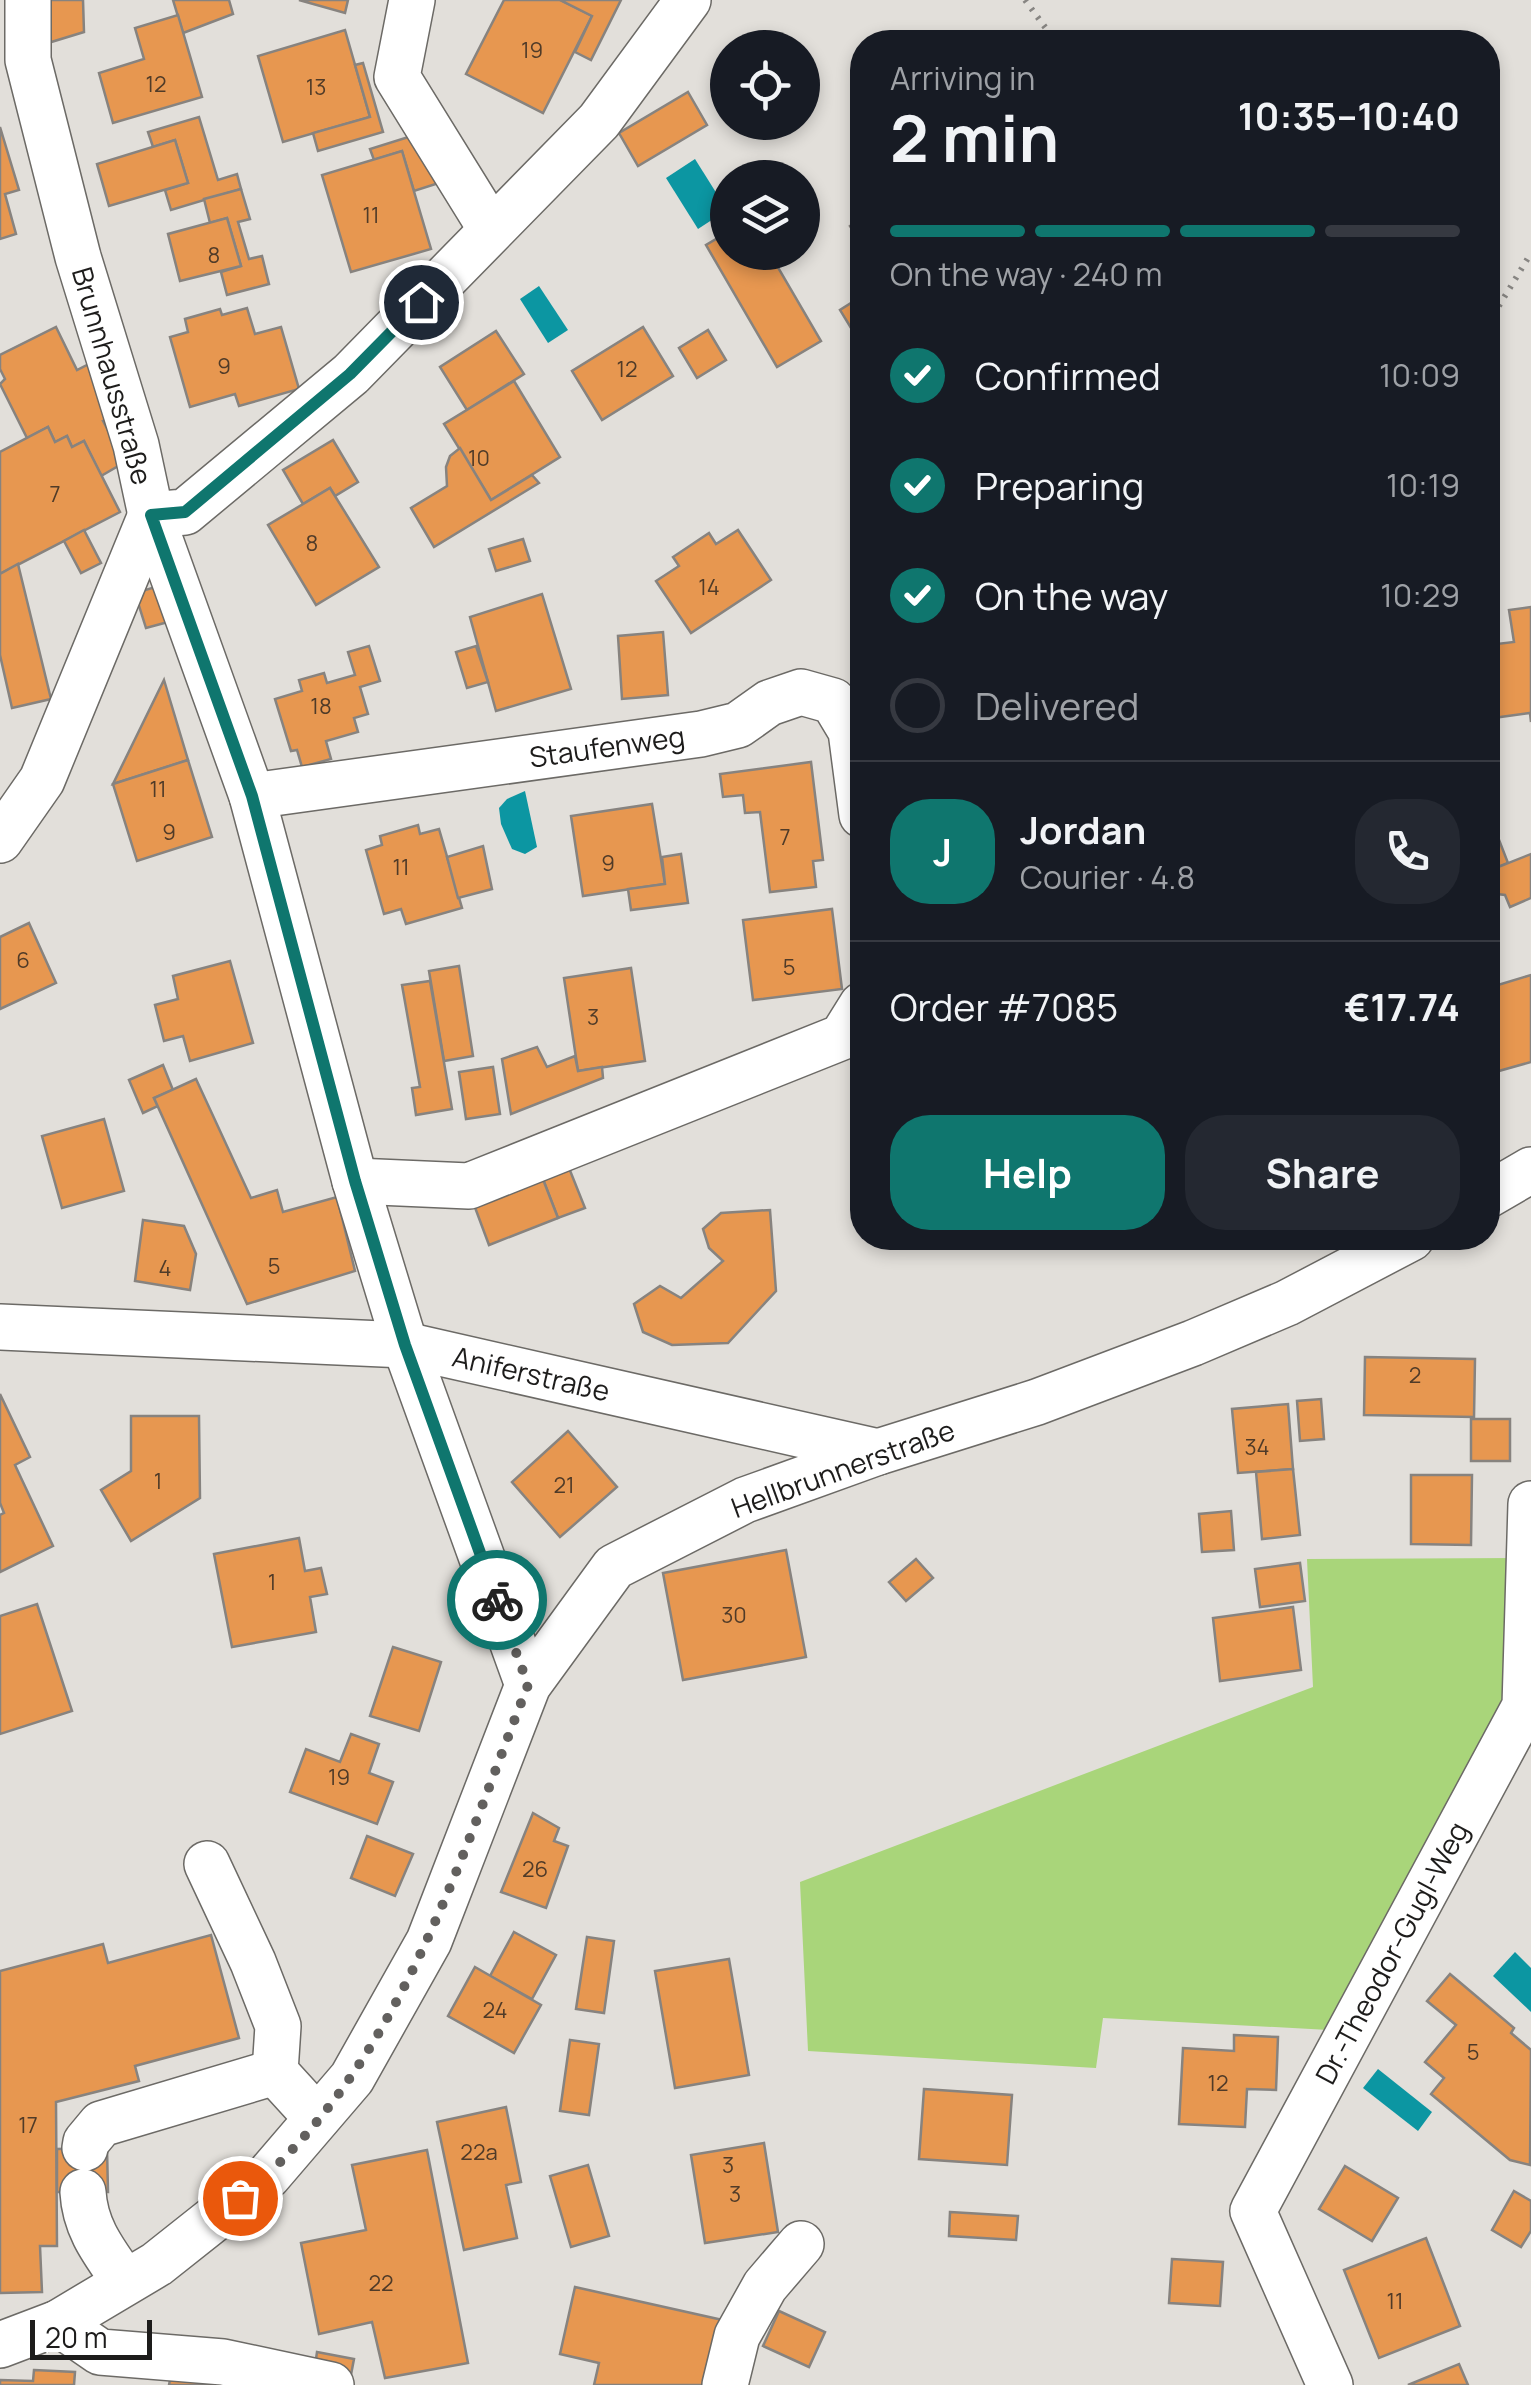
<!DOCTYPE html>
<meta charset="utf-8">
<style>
:root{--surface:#171b24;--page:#242831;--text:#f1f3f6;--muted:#9ea1a6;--line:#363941;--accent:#0f766e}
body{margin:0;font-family:Manrope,sans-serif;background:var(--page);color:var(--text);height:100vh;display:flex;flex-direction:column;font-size:38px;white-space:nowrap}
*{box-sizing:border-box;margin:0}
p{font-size:32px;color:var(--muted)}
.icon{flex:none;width:55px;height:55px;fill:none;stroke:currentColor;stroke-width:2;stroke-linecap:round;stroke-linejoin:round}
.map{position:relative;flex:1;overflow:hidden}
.details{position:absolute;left:850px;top:30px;width:650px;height:1220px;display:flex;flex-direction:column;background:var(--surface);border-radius:40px;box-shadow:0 5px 15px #0003}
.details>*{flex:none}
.tools{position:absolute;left:710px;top:30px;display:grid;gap:20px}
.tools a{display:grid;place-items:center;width:110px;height:110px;border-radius:50%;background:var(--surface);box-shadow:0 5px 15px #0003;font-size:50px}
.scale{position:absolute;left:30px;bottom:25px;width:122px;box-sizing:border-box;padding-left:10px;border:5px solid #1d1c1b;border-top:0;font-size:28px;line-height:35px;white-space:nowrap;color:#1d1c1b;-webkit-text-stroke:8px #fff;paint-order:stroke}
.pin{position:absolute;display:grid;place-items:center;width:85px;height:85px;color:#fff;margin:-42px;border:5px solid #fff;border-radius:50%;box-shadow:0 2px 10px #0007}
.courier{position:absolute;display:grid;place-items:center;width:100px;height:100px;margin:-50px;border:8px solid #0f766e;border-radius:50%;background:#fff;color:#222;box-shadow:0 2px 12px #0007}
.headline em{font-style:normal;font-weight:700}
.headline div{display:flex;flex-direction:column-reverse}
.headline{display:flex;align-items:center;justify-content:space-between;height:170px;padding:0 40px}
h1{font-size:65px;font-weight:700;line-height:75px}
.bar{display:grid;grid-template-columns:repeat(4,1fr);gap:15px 10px;align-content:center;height:120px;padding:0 40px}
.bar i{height:12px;border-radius:8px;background:var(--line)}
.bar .current{background:var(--accent)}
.bar p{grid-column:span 4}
.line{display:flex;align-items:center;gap:25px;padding:0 40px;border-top:2px solid var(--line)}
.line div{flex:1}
.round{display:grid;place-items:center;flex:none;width:105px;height:105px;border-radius:40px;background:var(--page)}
ol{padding:0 40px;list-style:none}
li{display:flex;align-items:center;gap:30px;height:110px}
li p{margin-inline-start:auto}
li .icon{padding:10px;border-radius:50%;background:var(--accent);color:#fff;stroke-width:4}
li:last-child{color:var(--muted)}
li i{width:55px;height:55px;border:5px solid var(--line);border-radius:50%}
.action{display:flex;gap:20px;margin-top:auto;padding:20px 40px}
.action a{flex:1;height:115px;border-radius:40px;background:var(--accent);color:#fff;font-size:40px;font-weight:700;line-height:115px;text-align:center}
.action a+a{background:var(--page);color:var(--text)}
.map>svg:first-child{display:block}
.green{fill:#a9d57a}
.water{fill:#0c96a2}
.building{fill:#e79750;stroke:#87837f;stroke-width:2.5}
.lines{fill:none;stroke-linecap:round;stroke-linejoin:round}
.minor-casing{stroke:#6c6a66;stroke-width:48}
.path{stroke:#878582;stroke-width:6;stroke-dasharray:2.5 8;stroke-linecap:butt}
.minor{stroke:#fff;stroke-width:45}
.done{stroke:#62605e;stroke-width:10;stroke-dasharray:0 18}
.route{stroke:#0f766e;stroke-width:12}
.labels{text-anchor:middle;stroke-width:8;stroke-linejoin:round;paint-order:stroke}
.number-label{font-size:22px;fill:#503b28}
.street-label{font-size:28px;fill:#1d1c1b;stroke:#fff}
</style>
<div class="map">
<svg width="1531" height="2385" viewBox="0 0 1531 2385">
<rect width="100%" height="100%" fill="#e2dfda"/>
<path class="green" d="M1517 1558 1509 1688 1329 2030 1103 2018 1096 2068 808 2051 800 1882 1313 1687 1307 1559Z"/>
<g class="water">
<path d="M695 159 727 210 698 229 666 178Z"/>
<path d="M539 286 568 330 548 343 520 299Z"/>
<path d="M525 791 537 847 525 854 512 849 501 824 499 808 507 799Z"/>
<path d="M1515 1952 1531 1968V2012L1493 1976Z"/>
<path d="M1378 2069 1432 2112 1418 2131 1363 2088Z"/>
</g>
<g class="building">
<path d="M46 0H83L84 32 48 43Z"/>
<path d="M173 0H229L233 14 183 33Z"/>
<path d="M299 0H348L345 13Z"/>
<path d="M504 0H560L592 16 543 113 466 74Z"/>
<path d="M560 0H621L591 60 575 52 592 16Z"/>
<path d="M178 15 202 97 113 123 99 73 144 59 135 28Z"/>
<path d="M345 30 370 117 283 142 258 56Z"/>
<path d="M363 63 383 132 318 151 313 133 370 117 355 65Z"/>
<path d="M688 92 707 125 638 166 619 133Z"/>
<path d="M199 117 218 180 237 174 241 189 171 210 165 190 188 183 175 140 153 147 148 132Z"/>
<path d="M0 127 19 190 5 194 16 234 0 239Z"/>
<path d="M418 134 445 181 414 191 402 151 374 160 370 149Z"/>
<path d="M175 140 188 183 109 206 97 164Z"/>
<path d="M402 151 431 249 351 272 322 175Z"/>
<path d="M241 189 250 219 238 222 249 259 262 256 269 284 227 295 221 272 241 266 227 218 210 223 204 199Z"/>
<path d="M862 217V245L850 226Z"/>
<path d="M227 218 241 266 180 281 168 234Z"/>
<path d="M728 232V252H769L821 341 777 367 706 245Z"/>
<path d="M862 296V346L840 310Z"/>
<path d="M247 308 255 334 281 327 299 389 239 406 235 394 190 407 170 337 188 332 185 319 220 309 222 315Z"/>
<path d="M56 327 77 370 89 364 113 417 103 421 125 462 101 476 84 441 72 447 67 436 55 442 48 427 27 438 0 384 5 379 0 369V355Z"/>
<path d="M643 327 673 376 602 420 572 371Z"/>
<path d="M708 330 726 360 697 378 679 348Z"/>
<path d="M496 331 524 374 467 410 440 367Z"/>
<path d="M514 381 560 457 491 500 444 424Z"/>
<path d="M48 427 55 442 67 436 72 447 84 441 120 512 0 574V452Z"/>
<path d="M333 440 358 482 335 496 330 488 303 504 283 470Z"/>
<path d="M460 448 491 500 532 475 539 483 434 547 411 508 447 486 446 467 450 456Z"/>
<path d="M330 488 379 567 316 605 268 525Z"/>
<path d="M84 530 101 563 81 573 64 541Z"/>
<path d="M738 530 771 580 691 633 656 581 679 566 673 557 709 533 716 544Z"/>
<path d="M523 539 530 561 496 571 489 549Z"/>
<path d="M18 564 51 699 12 708 0 655V574Z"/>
<path d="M169 583 179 619 146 628 135 593Z"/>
<path d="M542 594 571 689 496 711 470 617Z"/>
<path d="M1531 607V722L1530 713 1493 718 1488 645 1514 642 1509 610Z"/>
<path d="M663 632 668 695 622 699 618 636Z"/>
<path d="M369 646 380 681 360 687 368 714 354 718 358 732 326 741 331 759 302 767 297 750 291 751 275 699 302 691 299 680 324 673 327 683 355 675 348 652Z"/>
<path d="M476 646 488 682 467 688 456 652Z"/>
<path d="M164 680 188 760 113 784Z"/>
<path d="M1488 752 1496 773 1488 777Z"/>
<path d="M188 760 212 837 137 861 113 784Z"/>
<path d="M811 762 823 860 813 861 816 887 770 892 760 812 745 813 743 795 723 797 720 774Z"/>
<path d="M652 804 665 884 583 896 571 816Z"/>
<path d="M418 825 420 834 439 829 462 908 406 924 401 909 384 914 366 850 382 845 380 836Z"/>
<path d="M1494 827 1508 863 1488 871V830Z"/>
<path d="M483 846 492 889 458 898 447 857Z"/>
<path d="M681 854 688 903 631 910 628 889 665 884 662 857Z"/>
<path d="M1531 854V898L1510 907 1505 895 1488 893V871Z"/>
<path d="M832 909 842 989 753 1000 743 920Z"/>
<path d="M29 923 56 983 0 1009V937Z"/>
<path d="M230 961 253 1043 190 1061 183 1036 164 1041 155 1005 178 999 173 976Z"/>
<path d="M459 966 473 1056 444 1061 429 971Z"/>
<path d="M631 968 645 1061 578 1071 564 978Z"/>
<path d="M1531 975V1062L1488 1074V988Z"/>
<path d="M430 981 452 1109 416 1115 412 1088 420 1087 402 985Z"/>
<path d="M537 1047 547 1067 575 1056 578 1071 602 1067 603 1078 511 1114 502 1059Z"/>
<path d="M163 1065 173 1090 154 1098 158 1106 143 1113 129 1080Z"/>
<path d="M493 1067 500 1114 466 1119 459 1072Z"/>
<path d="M196 1079 251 1198 277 1190 283 1212 337 1197 355 1271 247 1304 154 1098Z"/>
<path d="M104 1119 124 1191 62 1208 42 1136Z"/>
<path d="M565 1158 585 1208 558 1218 539 1169Z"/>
<path d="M539 1169 558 1218 489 1245 470 1194Z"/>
<path d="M770 1210 776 1291 728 1343 672 1345 643 1332 634 1304 660 1286 681 1298 723 1261 709 1248 703 1229 721 1213Z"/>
<path d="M143 1220 184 1226 196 1254 190 1290 135 1281Z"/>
<path d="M1365 1357 1475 1359 1474 1417 1364 1415Z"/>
<path d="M0 1394 30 1457 15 1465 53 1546 0 1572V1515L4 1513 0 1503Z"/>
<path d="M1321 1399 1324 1439 1300 1441 1297 1401Z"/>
<path d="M1288 1404 1293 1469 1238 1473 1232 1409Z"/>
<path d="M131 1416H199L200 1498 131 1541 101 1490 131 1471Z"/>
<rect x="1471" y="1419" width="39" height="42"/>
<path d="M568 1431 617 1487 560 1537 512 1482Z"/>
<path d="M1293 1469 1300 1535 1262 1539 1256 1472Z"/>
<path d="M1411 1475H1472L1471 1545 1411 1544Z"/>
<path d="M1231 1511 1234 1550 1202 1552 1199 1514Z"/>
<path d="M299 1538 305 1571 321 1568 327 1594 310 1597 316 1632 232 1647 214 1554Z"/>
<path d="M786 1550 806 1657 683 1680 663 1573Z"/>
<path d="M916 1559 933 1578 906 1601 889 1582Z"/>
<path d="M1300 1563 1305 1601 1260 1607 1255 1569Z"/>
<path d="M37 1604 72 1711 0 1734V1616Z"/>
<path d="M1293 1607 1301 1670 1220 1681 1213 1618Z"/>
<path d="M393 1647 441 1662 419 1731 370 1716Z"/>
<path d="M351 1734 379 1744 369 1773 393 1782 377 1824 290 1792 306 1749 340 1762Z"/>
<path d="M533 1813 559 1828 554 1841 568 1846 546 1908 501 1892Z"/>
<path d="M367 1836 413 1854 395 1896 351 1878Z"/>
<path d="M514 1932 556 1955 532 1999 490 1976Z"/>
<path d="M211 1935 239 2038 135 2066 139 2081 56 2102 57 2246H40L42 2292 0 2293V1971L103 1944 108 1963Z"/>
<path d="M587 1937 614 1941 604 2013 576 2009Z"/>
<path d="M729 1959 749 2075 675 2088 655 1971Z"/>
<path d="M475 1967 541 2005 514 2053 448 2016Z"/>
<path d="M1450 1974 1514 2028 1511 2033 1531 2050 1530 2165 1510 2160 1431 2094 1444 2078 1425 2062 1456 2025 1427 2001Z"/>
<path d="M1234 2035 1278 2037 1276 2090 1247 2089 1245 2127 1179 2124 1183 2048 1234 2051Z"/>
<path d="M570 2040 599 2044 589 2115 560 2111Z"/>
<path d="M924 2089 1012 2095 1007 2165 919 2159Z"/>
<path d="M506 2107 521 2182 506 2185 517 2238 464 2250 437 2122Z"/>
<path d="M764 2143 778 2232 705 2243 691 2155Z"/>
<path d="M107 2148 108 2192H57V2149Z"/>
<path d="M427 2150 468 2363 385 2378 372 2322 319 2334 301 2243 366 2230 352 2165Z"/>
<path d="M588 2165 609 2236 571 2247 550 2176Z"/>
<path d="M1345 2166 1398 2198 1372 2241 1319 2209Z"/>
<path d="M1514 2191 1531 2201V2231L1521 2247 1492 2230Z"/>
<path d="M950 2212 1018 2216 1016 2240 949 2236Z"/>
<path d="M1426 2238 1460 2326 1379 2358 1344 2270Z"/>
<path d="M1172 2259 1223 2262 1220 2306 1169 2303Z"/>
<path d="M575 2287 727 2321 712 2385H594L599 2363 560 2354Z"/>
<path d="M779 2311 825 2332 809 2367 763 2346Z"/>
<path d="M317 2352 354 2359 350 2380 314 2373Z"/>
<path d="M1459 2364 1468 2385H1408Z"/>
<path d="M34 2370 75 2372 74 2385H0V2380L33 2381Z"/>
<path d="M170 2380 218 2381V2385H169Z"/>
</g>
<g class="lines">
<defs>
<g id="minor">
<path d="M28 0V60L78 257 136 445 151 515 252 796 355 1181 405 1345 528 1685"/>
<path d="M412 0 397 77 491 229"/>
<path d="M151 515 185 512 351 374 599 121 688 0"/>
<path d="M252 796 701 734 738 725 769 703 801 692 833 701 851 731 862 815"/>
<path d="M0 840 42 780 151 515"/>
<path d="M355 1181 469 1186 842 1037 862 1005"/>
<path d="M1488 1195 1531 1170"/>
<path d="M0 1327 405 1345 878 1452"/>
<path d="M207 1864 253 1962 278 2026 275 2072 317 2118"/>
<path d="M85 2148 86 2142 101 2124 275 2072"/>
<path d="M83 2192C85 2229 105 2253 125 2282"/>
<path d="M58 2323 100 2352 223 2362 331 2385"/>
<path d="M0 2345 58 2323 157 2264 268 2176 352 2078 429 1941 528 1685 614 1567 745 1500 878 1452 1037 1402 1193 1343 1287 1303 1411 1238"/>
<path d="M725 2385 737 2336 765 2286 801 2244"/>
<path d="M1330 2385 1253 2211 1525 1706 1531 1504"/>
</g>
</defs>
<use href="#minor" class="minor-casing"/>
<g class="path">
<path d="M1025 0 1056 42"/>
<path d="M1488 324 1531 253"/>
</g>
<use href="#minor" class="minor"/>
</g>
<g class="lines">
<path class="done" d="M240 2198C398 2071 457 1866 528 1685L497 1600"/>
<path class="route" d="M421 302 350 374 185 512 151 515 252 796 355 1181 405 1345 497 1600"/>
</g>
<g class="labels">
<g class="number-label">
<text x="532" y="58">19</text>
<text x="156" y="92">12</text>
<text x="316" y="95">13</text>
<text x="371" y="223">11</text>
<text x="214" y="263">8</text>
<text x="224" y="374">9</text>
<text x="627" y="377">12</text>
<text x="479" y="466">10</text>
<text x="55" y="502">7</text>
<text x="312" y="551">8</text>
<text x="709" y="595">14</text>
<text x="321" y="714">18</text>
<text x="158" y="797">11</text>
<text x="169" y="840">9</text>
<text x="785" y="845">7</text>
<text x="608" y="871">9</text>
<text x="401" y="875">11</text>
<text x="23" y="968">6</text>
<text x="789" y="975">5</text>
<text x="593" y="1025">3</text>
<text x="274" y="1274">5</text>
<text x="165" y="1276">4</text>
<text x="1415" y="1383">2</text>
<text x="1257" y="1455">34</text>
<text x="158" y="1489">1</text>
<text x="564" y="1493">21</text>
<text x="272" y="1590">1</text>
<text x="734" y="1623">30</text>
<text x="339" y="1785">19</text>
<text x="535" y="1877">26</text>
<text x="495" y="2018">24</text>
<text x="1473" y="2060">5</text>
<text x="1218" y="2091">12</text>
<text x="28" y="2133">17</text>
<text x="479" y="2160">22a</text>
<text x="728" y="2173">3</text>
<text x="735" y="2202">3</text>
<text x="381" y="2291">22</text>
<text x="1395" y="2309">11</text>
</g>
<g class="street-label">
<text transform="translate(112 376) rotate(74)" y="10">Brunnhausstraße</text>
<text transform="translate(607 747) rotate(-8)" y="10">Staufenweg</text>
<text transform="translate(531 1374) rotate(13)" y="10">Aniferstraße</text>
<text transform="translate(843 1469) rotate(-20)" y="10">Hellbrunnerstraße</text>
<text transform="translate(1392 1953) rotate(-62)" y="10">Dr.-Theodor-Gugl-Weg</text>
</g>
</g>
</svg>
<div class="tools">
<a><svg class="icon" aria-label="locate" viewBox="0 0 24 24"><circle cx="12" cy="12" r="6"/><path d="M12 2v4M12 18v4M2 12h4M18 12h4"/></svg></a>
<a><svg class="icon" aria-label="layers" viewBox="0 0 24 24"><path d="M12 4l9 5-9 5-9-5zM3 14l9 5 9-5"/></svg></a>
</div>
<div class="scale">20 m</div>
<div class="pin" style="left:240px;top:2198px;background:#ea580c"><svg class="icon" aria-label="bag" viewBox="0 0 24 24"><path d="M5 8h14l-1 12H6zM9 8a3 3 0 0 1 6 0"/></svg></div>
<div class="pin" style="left:421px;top:302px;background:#1f2937"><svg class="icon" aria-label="home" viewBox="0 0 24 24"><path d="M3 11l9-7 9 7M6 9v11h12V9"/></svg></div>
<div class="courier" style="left:497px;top:1600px"><svg class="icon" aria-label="bike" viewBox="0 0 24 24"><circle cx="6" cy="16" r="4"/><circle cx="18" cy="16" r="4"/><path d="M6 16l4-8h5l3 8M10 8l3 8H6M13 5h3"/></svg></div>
<section class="details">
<div class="headline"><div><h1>2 min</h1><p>Arriving in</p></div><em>10:35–10:40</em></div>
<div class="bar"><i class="current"></i><i class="current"></i><i class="current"></i><i></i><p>On the way · 240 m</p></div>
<ol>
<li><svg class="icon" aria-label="check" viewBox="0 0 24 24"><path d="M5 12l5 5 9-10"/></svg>Confirmed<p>10:09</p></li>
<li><svg class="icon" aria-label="check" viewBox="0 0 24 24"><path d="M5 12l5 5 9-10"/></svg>Preparing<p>10:19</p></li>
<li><svg class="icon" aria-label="check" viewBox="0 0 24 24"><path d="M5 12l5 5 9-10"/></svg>On the way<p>10:29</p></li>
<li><i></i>Delivered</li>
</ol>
<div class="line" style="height:180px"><b class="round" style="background:var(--accent);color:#fff">J</b><div><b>Jordan</b><p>Courier · 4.8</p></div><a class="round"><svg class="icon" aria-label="phone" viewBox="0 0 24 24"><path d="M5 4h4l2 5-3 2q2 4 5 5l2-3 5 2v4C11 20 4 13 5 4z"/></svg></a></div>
<div class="line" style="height:130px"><div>Order #7085</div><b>€17.74</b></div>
<div class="action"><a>Help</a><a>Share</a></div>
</section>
</div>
